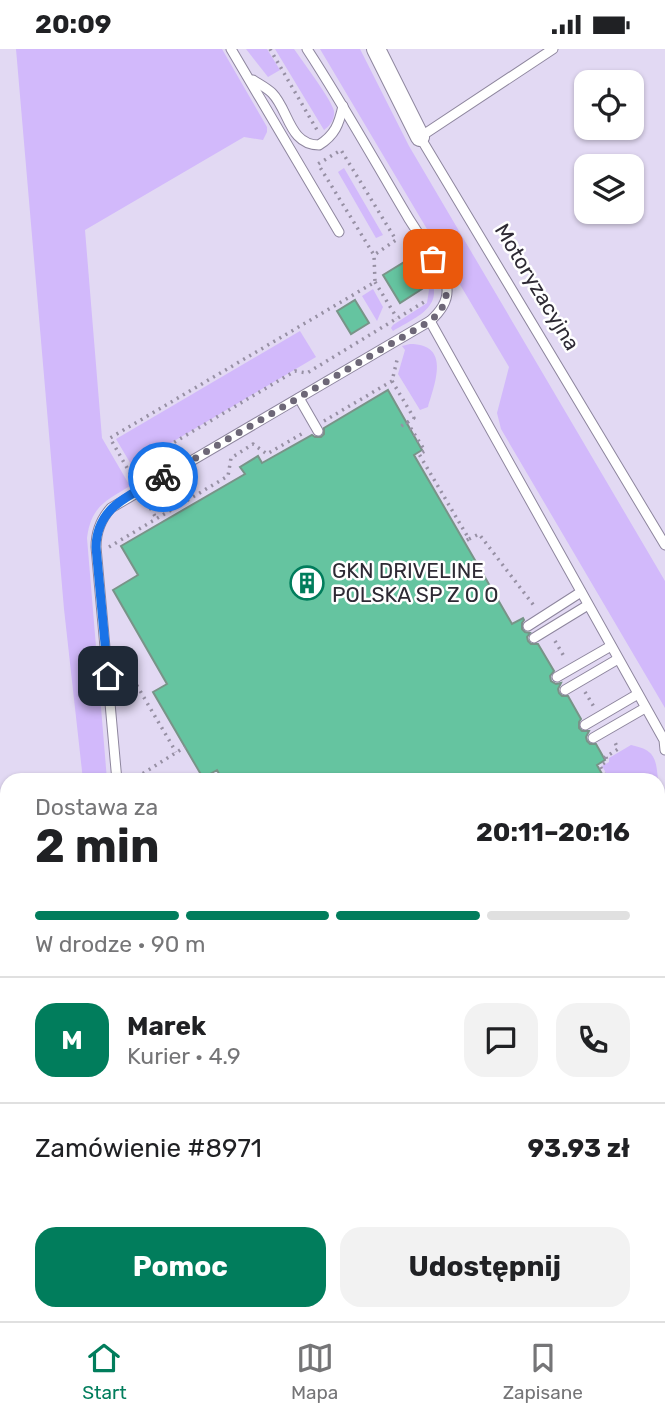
<!DOCTYPE html>
<html lang="pl">
<meta charset="utf-8">
<style>
:root{--surface:#fff;--page:#f2f2f2;--text:#202124;--muted:#757577;--line:#e0e0e0;--accent:#017d5c}
body{margin:0;font-family:Rubik,sans-serif;background:var(--page);color:var(--text);height:100vh;display:flex;flex-direction:column;font-size:26px;white-space:nowrap}
*{box-sizing:border-box;margin:0}
p{font-size:23px;color:var(--muted)}
.icon{flex:none;width:38px;height:38px;fill:none;stroke:currentColor;stroke-width:2;stroke-linecap:round;stroke-linejoin:round}
.map{position:relative;flex:1;overflow:hidden}
.panel{position:absolute;left:0px;top:724px;width:665px;height:548px;display:flex;flex-direction:column;background:var(--surface);border-radius:21px 21px 0 0;box-shadow:0 2px 5px #0004}
.panel>*{flex:none}
.tools{position:absolute;left:574px;top:21px;display:grid;gap:14px}
.tools a{display:grid;place-items:center;width:70px;height:70px;border-radius:14px;background:var(--surface);box-shadow:0 2px 5px #0004;font-size:35px}
.pin{position:absolute;display:grid;place-items:center;width:60px;height:60px;color:#fff;margin:-30px;border-radius:14px;box-shadow:0 4px 10px #0006}
.courier{position:absolute;display:grid;place-items:center;width:70px;height:70px;margin:-35px;border:5px solid #1a73e8;border-radius:50%;background:#fff;color:#222;box-shadow:0 2px 9px #0007}
.summary em{font-style:normal;font-weight:700}
.summary div{display:flex;flex-direction:column-reverse}
.summary{display:flex;align-items:center;justify-content:space-between;height:119px;padding:0 35px}
h1{font-size:46px;font-weight:700;line-height:52px}
.bar{display:grid;grid-template-columns:repeat(4,1fr);gap:10px 7px;align-content:center;height:84px;padding:0 35px}
.bar i{height:9px;border-radius:5px;background:var(--line)}
.bar .active{background:var(--accent)}
.bar p{grid-column:span 4}
.line{display:flex;align-items:center;gap:18px;padding:0 35px;border-top:2px solid var(--line)}
.line div{flex:1}
.round{display:grid;place-items:center;flex:none;width:74px;height:74px;border-radius:21px;background:var(--page)}
.action{display:flex;gap:14px;margin-top:auto;padding:14px 35px}
.action a{flex:1;height:80px;border-radius:21px;background:var(--accent);color:#fff;font-size:28px;font-weight:700;line-height:80px;text-align:center}
.action a+a{background:var(--page);color:var(--text)}
.status{display:flex;justify-content:space-between;align-items:center;height:49px;padding:0 35px;background:var(--surface);direction:ltr}
.status svg{height:19px;fill:currentColor}
.dock{display:flex;justify-content:space-around;align-items:center;height:98px;border-top:2px solid var(--line);background:var(--surface);font-size:19px;color:var(--muted)}
.dock a{display:grid;justify-items:center;gap:4px}
.dock .active{color:var(--accent)}
.map>svg:first-child{display:block}
.green{fill:#d2b9fb}
.building{fill:#65c4a0;stroke:#789488;stroke-width:2}
.lines{fill:none;stroke-linecap:round;stroke-linejoin:round}
.service-casing{stroke:#8e869e;stroke-width:11}
.minor-casing{stroke:#8e869e;stroke-width:20}
.path{stroke:#9790a4;stroke-width:3.5;stroke-dasharray:2 5;stroke-linecap:butt}
.service{stroke:#fff;stroke-width:9}
.minor{stroke:#fff;stroke-width:18}
.done{stroke:#6d6777;stroke-width:7;stroke-dasharray:0 12.6}
.route{stroke:#1a73e8;stroke-width:9}
.labels{text-anchor:middle;stroke-width:5;stroke-linejoin:round;paint-order:stroke}
.street-label{font-size:21px;fill:#2e2a34;stroke:#fff}
.poi-label{font-size:21px;fill:#2e2a34;stroke:#fff;text-anchor:start}
</style>
<div class="status"><b>20:09</b><svg viewBox="0 0 49 12"><path d="M0 12V9h3v3zM5 12V6h3v6zM10 12V3h3v9zM15 12V0h3v12zM26 1h20v11H26zM47 4h2v5h-2z"/></svg></div>
<div class="map">
<svg width="665" height="1272" viewBox="0 0 665 1272">
<rect width="100%" height="100%" fill="#e2d9f3"/>
<g class="green">
<path d="M16 0H222L267 78V83L263 91 244 88 85 181 102 389 130 437C105 452 91 458 87 489L107 731H83L64 560Z"/>
<path d="M246 0H267L280 21 268 28Z"/>
<path d="M275 0H294L299 7C306 17 332 52 334 62 335 70 330 77 324 81Z"/>
<path d="M320 0H360L409 97 665 532V659L501 380 497 364 509 318Z"/>
<path d="M344 119 383 186 376 189 338 123Z"/>
<path d="M427 222C448 257 418 267 393 282L391 279 393 276 427 254 429 241 422 226Z"/>
<path d="M373 240 383 258 377 272 362 247Z"/>
<path d="M300 282 316 308 132 417 116 390Z"/>
<path d="M410 295C451 295 435 334 428 358L420 361 398 325 405 301 402 297Z"/>
<path d="M631 696C655 701 656 709 658 731H610L602 717 609 713V709Z"/>
<path d="M658 736 661 781 665 795V824L658 812Z"/>
<path d="M665 1001V1030L658 1034V1005Z"/>
<path d="M665 1051V1078L658 1082V1055Z"/>
<path d="M665 1207V1272H568L578 1265H658V1212Z"/>
<path d="M163 1265H191L193 1272H164Z"/>
<path d="M233 1265H266L254 1272H232Z"/>
<path d="M301 1265H356L346 1272H297L296 1268Z"/>
</g>
<g class="building">
<path d="M406 212 422 240 400 254 383 226Z"/>
<path d="M355 251 369 274 351 285 337 262Z"/>
<path d="M388 341 422 401 414 406 512 575 523 569 524 571 522 574V580L525 583 530 584 527 588 528 592 531 595H538L554 622 550 627 551 632 556 635 561 634 558 640 559 644 562 647H568L581 670 579 673V679L582 682H589L586 688 587 692 590 695H596L605 711 597 716 606 732H223L217 721 203 729 153 643 167 635 113 541 138 526 121 497 245 425 240 418 258 407 262 414 312 386 315 388H321L324 385V379Z"/>
</g>
<g class="lines">
<defs>
<g id="service">
<path d="M231 0 339 183"/>
<path d="M553 0 420 88 665 496"/>
<path d="M253 31C259 35 267 39 272 44 289 61 289 96 319 96 335 86 339 75 343 57"/>
<path d="M430 272 664 691 665 701"/>
<path d="M299 349 318 382"/>
<path d="M528 577 581 543"/>
<path d="M534 589 588 556"/>
<path d="M557 628 611 597"/>
<path d="M565 641 618 610"/>
<path d="M585 676 638 645"/>
<path d="M593 689 645 659"/>
<path d="M117 732 96 498C96 482 101 470 111 459L430 272C439 264 448 253 447 240 445 222 419 186 409 170 375 113 343 55 307 0"/>
<path d="M658 1044 665 1040"/>
<path d="M658 1190 665 1186"/>
<path d="M271 1272 282 1265"/>
<path d="M535 1272 546 1265"/>
</g>
<path id="minor" d="M376 0 420 88"/>
</defs>
<use href="#service" class="service-casing"/>
<use href="#minor" class="minor-casing"/>
<g class="path">
<path d="M270 0 317 81"/>
<path d="M375 233 397 269"/>
<path d="M392 332 414 369 398 379"/>
<path d="M324 372 392 332 398 307"/>
<path d="M407 373 425 402 419 405 469 490 464 493"/>
<path d="M144 411 295 322 307 324 424 253"/>
<path d="M134 431 110 389 375 233 374 206 318 115 341 101 396 191 374 206"/>
<path d="M147 453 156 469"/>
<path d="M469 490 479 485 535 558"/>
<path d="M109 498 228 427 231 409 253 395 267 405 305 383"/>
<path d="M555 592 565 609"/>
<path d="M119 606 176 703"/>
<path d="M585 643 594 658"/>
<path d="M606 708 607 712 600 717 608 732"/>
<path d="M604 709 618 700 614 691"/>
<path d="M131 732 185 698"/>
<path d="M658 816 665 828"/>
<path d="M658 1002 665 998"/>
</g>
<use href="#service" class="service"/>
<use href="#minor" class="minor"/>
</g>
<g class="lines">
<path class="done" d="M163 428 430 272C455 251 447 234 433 210"/>
<path class="route" d="M108 627 96 498C97 456 132 446 163 428"/>
</g>
<defs>
<symbol id="building-ring" viewBox="-11 -11 22 22"><circle r="9.5" fill="#fff" stroke="#017d5c" stroke-width="1.5"/><path d="M-4-6H4V6H1V3H-1V6H-4ZM-2.5-4.3h1.7v1.8h-1.7ZM.8-4.3h1.7v1.8H.8ZM-2.5-1h1.7V.8h-1.7ZM.8-1h1.7V.8H.8Z" fill="#017d5c"/></symbol>
</defs>
<g fill-rule="evenodd">
<use href="#building-ring" x="288" y="515" width="38" height="38"/>
</g>
<g class="labels">
<g class="street-label">
<text transform="translate(537 238) rotate(59)" y="7">Motoryzacyjna</text>
</g>
<g class="poi-label">
<text x="332" y="529">GKN DRIVELINE<tspan x="332" dy="24">POLSKA SP Z O O</tspan></text>
</g>
</g>
</svg>
<div class="tools">
<a><svg class="icon" aria-label="locate" viewBox="0 0 24 24"><circle cx="12" cy="12" r="6"/><path d="M12 2v4M12 18v4M2 12h4M18 12h4"/></svg></a>
<a><svg class="icon" aria-label="layers" viewBox="0 0 24 24"><path d="M12 4l9 5-9 5-9-5zM3 14l9 5 9-5"/></svg></a>
</div>
<div class="pin" style="left:433px;top:210px;background:#ea580c"><svg class="icon" aria-label="bag" viewBox="0 0 24 24"><path d="M5 8h14l-1 12H6zM9 8a3 3 0 0 1 6 0"/></svg></div>
<div class="pin" style="left:108px;top:627px;background:#1f2937"><svg class="icon" aria-label="home" viewBox="0 0 24 24"><path d="M3 11l9-7 9 7M6 9v11h12V9"/></svg></div>
<div class="courier" style="left:163px;top:428px"><svg class="icon" aria-label="bike" viewBox="0 0 24 24"><circle cx="6" cy="16" r="4"/><circle cx="18" cy="16" r="4"/><path d="M6 16l4-8h5l3 8M10 8l3 8H6M13 5h3"/></svg></div>
<section class="panel">
<div class="summary"><div><h1>2 min</h1><p>Dostawa za</p></div><em>20:11–20:16</em></div>
<div class="bar"><i class="active"></i><i class="active"></i><i class="active"></i><i></i><p>W drodze · 90 m</p></div>
<div class="line" style="height:126px"><b class="round" style="background:var(--accent);color:#fff">M</b><div><b>Marek</b><p>Kurier · 4.9</p></div><a class="round"><svg class="icon" aria-label="chat" viewBox="0 0 24 24"><path d="M4 5h16v11H9l-5 4z"/></svg></a><a class="round"><svg class="icon" aria-label="phone" viewBox="0 0 24 24"><path d="M5 4h4l2 5-3 2q2 4 5 5l2-3 5 2v4C11 20 4 13 5 4z"/></svg></a></div>
<div class="line" style="height:91px"><div>Zamówienie #8971</div><b>93.93 zł</b></div>
<div class="action"><a>Pomoc</a><a>Udostępnij</a></div>
</section>
</div>
<nav class="dock">
<a class="active"><svg class="icon" aria-label="home" viewBox="0 0 24 24"><path d="M3 11l9-7 9 7M6 9v11h12V9"/></svg>Start</a>
<a><svg class="icon" aria-label="map" viewBox="0 0 24 24"><path d="M3 6l6-2 6 2 6-2v14l-6 2-6-2-6 2zM9 4v14M15 6v14"/></svg>Mapa</a>
<a><svg class="icon" aria-label="saved" viewBox="0 0 24 24"><path d="M7 4h10v16l-5-4-5 4z"/></svg>Zapisane</a>
</nav>
